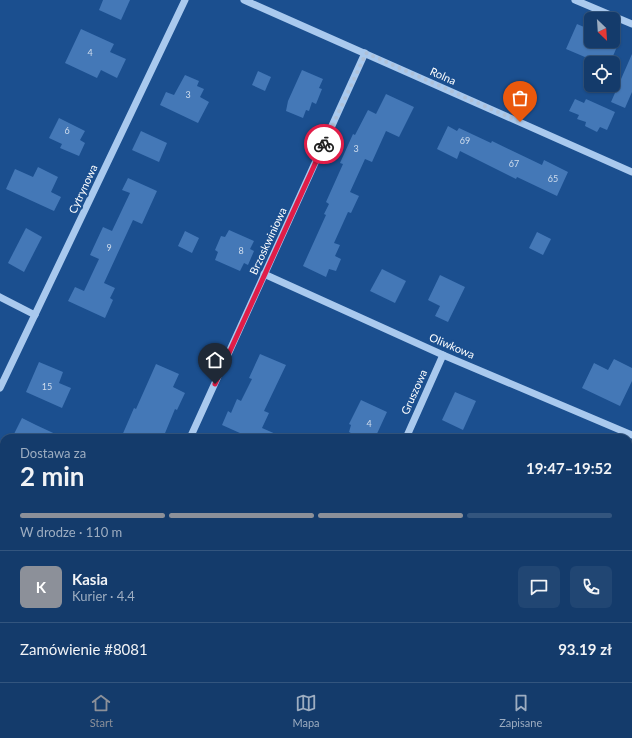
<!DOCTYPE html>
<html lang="pl">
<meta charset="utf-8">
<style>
:root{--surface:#143b6b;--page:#214673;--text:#f1f3f6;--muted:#9dadc1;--line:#33557e;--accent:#8c9099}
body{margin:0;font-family:Lato,sans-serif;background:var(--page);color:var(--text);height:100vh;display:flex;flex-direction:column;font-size:15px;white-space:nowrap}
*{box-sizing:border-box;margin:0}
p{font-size:13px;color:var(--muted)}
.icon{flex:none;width:22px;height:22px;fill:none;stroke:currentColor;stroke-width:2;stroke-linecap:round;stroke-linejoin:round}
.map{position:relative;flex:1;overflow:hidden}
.details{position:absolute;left:0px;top:434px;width:632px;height:248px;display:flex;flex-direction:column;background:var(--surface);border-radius:12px 12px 0 0;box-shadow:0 1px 3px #0004,0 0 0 1px var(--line)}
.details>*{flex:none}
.needle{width:26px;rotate:155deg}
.buttons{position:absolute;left:584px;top:12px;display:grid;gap:8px}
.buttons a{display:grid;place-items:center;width:36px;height:36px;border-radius:6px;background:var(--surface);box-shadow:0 1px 3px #0004,0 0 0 1px var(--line);font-size:20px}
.pin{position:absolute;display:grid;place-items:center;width:34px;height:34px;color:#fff;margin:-41px -17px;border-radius:50% 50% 50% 0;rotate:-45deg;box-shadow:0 0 4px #0007}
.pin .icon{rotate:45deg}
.courier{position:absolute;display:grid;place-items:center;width:40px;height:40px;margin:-20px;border:3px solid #e11d48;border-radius:50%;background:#fff;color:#222;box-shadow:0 1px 5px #0007}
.headline em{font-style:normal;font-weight:700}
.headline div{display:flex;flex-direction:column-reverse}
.headline{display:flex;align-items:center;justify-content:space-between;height:68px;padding:0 20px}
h1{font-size:26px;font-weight:700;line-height:30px}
.bar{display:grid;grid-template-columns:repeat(4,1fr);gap:6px 4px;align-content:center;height:48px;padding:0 20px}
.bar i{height:5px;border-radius:3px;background:var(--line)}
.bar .selected{background:var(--accent)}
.bar p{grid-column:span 4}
.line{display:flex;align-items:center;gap:10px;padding:0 20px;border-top:1px solid var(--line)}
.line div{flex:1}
.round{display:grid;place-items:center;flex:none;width:42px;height:42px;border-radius:6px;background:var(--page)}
.tab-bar{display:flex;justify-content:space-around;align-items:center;height:56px;border-top:1px solid var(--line);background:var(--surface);font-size:11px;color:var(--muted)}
.tab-bar a{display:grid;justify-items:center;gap:2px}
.tab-bar .selected{color:var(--accent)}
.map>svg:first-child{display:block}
.building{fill:#4478b7}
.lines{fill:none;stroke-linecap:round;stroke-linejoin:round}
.minor{stroke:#a9c9ee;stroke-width:7}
.done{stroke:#afc1d8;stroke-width:4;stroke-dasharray:0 7.2}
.route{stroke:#e11d48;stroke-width:5}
.labels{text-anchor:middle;stroke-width:4;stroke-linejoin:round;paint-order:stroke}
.number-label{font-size:9px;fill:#d0dded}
.street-label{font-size:11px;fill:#fff;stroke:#1b4f8f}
</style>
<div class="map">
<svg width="632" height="682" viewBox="0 0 632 682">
<rect width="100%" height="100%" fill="#1b4f8f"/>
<g class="building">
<path d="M103 0H130L121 20 99 10Z"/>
<path d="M577 24 591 30V41H613V40L619 42 610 63H599L566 49Z"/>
<path d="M81 29 114 44 110 52 126 59 117 78 101 70 97 78 65 63Z"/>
<path d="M632 54V92L625 108 611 102Z"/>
<path d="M302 70 323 79 319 88 322 89 316 104 312 102 309 111 306 110 303 118 286 111 288 101Z"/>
<path d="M258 71 271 77 265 91 252 85Z"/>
<path d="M185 75 199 81 197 86 204 89 200 97 209 102 198 123 160 105 166 92 174 95Z"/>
<path d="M386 94 414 107 399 137 386 131 372 162 365 159 350 192 359 196 351 213 348 212 334 243 340 245 335 256 341 259 336 271 329 269 326 277 303 266 326 215 324 214 329 204 326 202 343 164 340 163 353 134 355 135 368 110 376 114Z"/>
<path d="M575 99 584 103 586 99 615 112 607 130 600 127 597 132 585 126 586 122 577 119 579 115 569 111Z"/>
<path d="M59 118 85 131 80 140 85 143 79 156 60 148 62 144 49 138Z"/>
<path d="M448 126 457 131 459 128 491 143 492 141 542 165 544 160 568 172 557 196 517 177 516 179 460 151 457 159 437 149Z"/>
<path d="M141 131 167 143 159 162 132 150Z"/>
<path d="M38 167 58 177 51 192 61 197 54 211 6 189 15 169 33 177Z"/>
<path d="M128 178 157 191 142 224 133 220 104 283 115 288 110 298 113 300 105 318 68 301 75 287 84 291 99 259 90 255 103 227 112 231 130 193 122 190Z"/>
<path d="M26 228 42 237 24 272 8 263Z"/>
<path d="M229 230 254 241 250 249 254 251 248 265 244 263 240 271 215 260 218 252 215 250 221 236 225 237Z"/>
<path d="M185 231 199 238 192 253 178 246Z"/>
<path d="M537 232 551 239 543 255 529 248Z"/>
<path d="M382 269 406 281 395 303 370 291Z"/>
<path d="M440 275 465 287 448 322 435 316 440 306 428 300Z"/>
<path d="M260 354 286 365 264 411 269 413 262 428 285 438H251L222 425 228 411 231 413 237 399 241 401 252 379 249 378Z"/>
<path d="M614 359 632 368V381L620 406 582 388 594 363 608 370Z"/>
<path d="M39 362 63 372 59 383 71 388 62 408 26 392Z"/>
<path d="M156 364 179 374 173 387 185 393 177 410 175 409 163 438H121L134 408 136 409Z"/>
<path d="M455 392 476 401 463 430 442 420Z"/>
<path d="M361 400 387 412 375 438H361L349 432 351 425 349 424Z"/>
<path d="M22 418 36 425 64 438H12Z"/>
</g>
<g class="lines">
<g class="minor">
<path d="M244 0 632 172"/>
<path d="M575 0 632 24"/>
<path d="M264 274 443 355 632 435"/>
<path d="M0 297 35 315"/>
<path d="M0 388 185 0"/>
<path d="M190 438 365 53"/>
<path d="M406 438 443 355"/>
<path d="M628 459 632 451"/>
<path d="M78 682 80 678"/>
<path d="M296 682 297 678"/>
<path d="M525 682 527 678"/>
</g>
</g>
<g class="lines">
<path class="done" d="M324 144 366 53 520 122"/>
<path class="route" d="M215 384 324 144"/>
</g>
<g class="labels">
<g class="number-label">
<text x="90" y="56">4</text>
<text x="188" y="98">3</text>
<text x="67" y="134">6</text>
<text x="465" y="144">69</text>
<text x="356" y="152">3</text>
<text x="514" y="167">67</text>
<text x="553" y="182">65</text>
<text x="109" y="251">9</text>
<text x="241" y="254">8</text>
<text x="47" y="390">15</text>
<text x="369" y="427">4</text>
</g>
<g class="street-label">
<text transform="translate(443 76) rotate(24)" y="4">Rolna</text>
<text transform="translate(83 189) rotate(-65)" y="4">Cytrynowa</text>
<text transform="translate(268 241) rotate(-65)" y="4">Brzoskwiniowa</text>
<text transform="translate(452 346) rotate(23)" y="4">Oliwkowa</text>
<text transform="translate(414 392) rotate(-66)" y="4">Gruszowa</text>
</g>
</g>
</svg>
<div class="buttons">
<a><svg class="needle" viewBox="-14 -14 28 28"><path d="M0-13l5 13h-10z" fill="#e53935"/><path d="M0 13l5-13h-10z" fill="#9dadc1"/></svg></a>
<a><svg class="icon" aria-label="locate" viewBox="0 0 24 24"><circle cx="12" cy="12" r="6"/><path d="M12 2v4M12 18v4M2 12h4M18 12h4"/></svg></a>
</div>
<div class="pin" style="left:520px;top:122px;background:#ea580c"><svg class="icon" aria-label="bag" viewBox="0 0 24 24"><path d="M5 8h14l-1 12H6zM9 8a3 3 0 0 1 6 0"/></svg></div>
<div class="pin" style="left:215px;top:384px;background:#1f2937"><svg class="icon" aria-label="home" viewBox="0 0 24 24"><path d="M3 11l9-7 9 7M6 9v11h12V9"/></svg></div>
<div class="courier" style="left:324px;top:144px"><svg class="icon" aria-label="bike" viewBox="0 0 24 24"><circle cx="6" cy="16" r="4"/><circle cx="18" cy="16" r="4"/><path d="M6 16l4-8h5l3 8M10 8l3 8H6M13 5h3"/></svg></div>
<section class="details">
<div class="headline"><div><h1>2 min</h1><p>Dostawa za</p></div><em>19:47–19:52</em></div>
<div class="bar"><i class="selected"></i><i class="selected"></i><i class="selected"></i><i></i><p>W drodze · 110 m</p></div>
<div class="line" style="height:72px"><b class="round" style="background:var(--accent);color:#fff">K</b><div><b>Kasia</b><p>Kurier · 4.4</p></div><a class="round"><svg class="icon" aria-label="chat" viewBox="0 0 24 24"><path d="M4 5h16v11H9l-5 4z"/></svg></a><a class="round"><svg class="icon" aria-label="phone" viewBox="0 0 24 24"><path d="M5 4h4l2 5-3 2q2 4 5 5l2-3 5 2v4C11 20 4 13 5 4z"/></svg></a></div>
<div class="line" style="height:52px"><div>Zamówienie #8081</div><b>93.19 zł</b></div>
</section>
</div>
<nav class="tab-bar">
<a class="selected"><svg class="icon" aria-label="home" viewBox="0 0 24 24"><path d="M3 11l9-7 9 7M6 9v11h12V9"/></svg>Start</a>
<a><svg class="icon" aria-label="map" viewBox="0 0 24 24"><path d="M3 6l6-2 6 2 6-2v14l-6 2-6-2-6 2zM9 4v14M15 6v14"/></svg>Mapa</a>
<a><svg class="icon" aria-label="saved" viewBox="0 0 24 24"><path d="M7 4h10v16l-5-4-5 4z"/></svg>Zapisane</a>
</nav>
